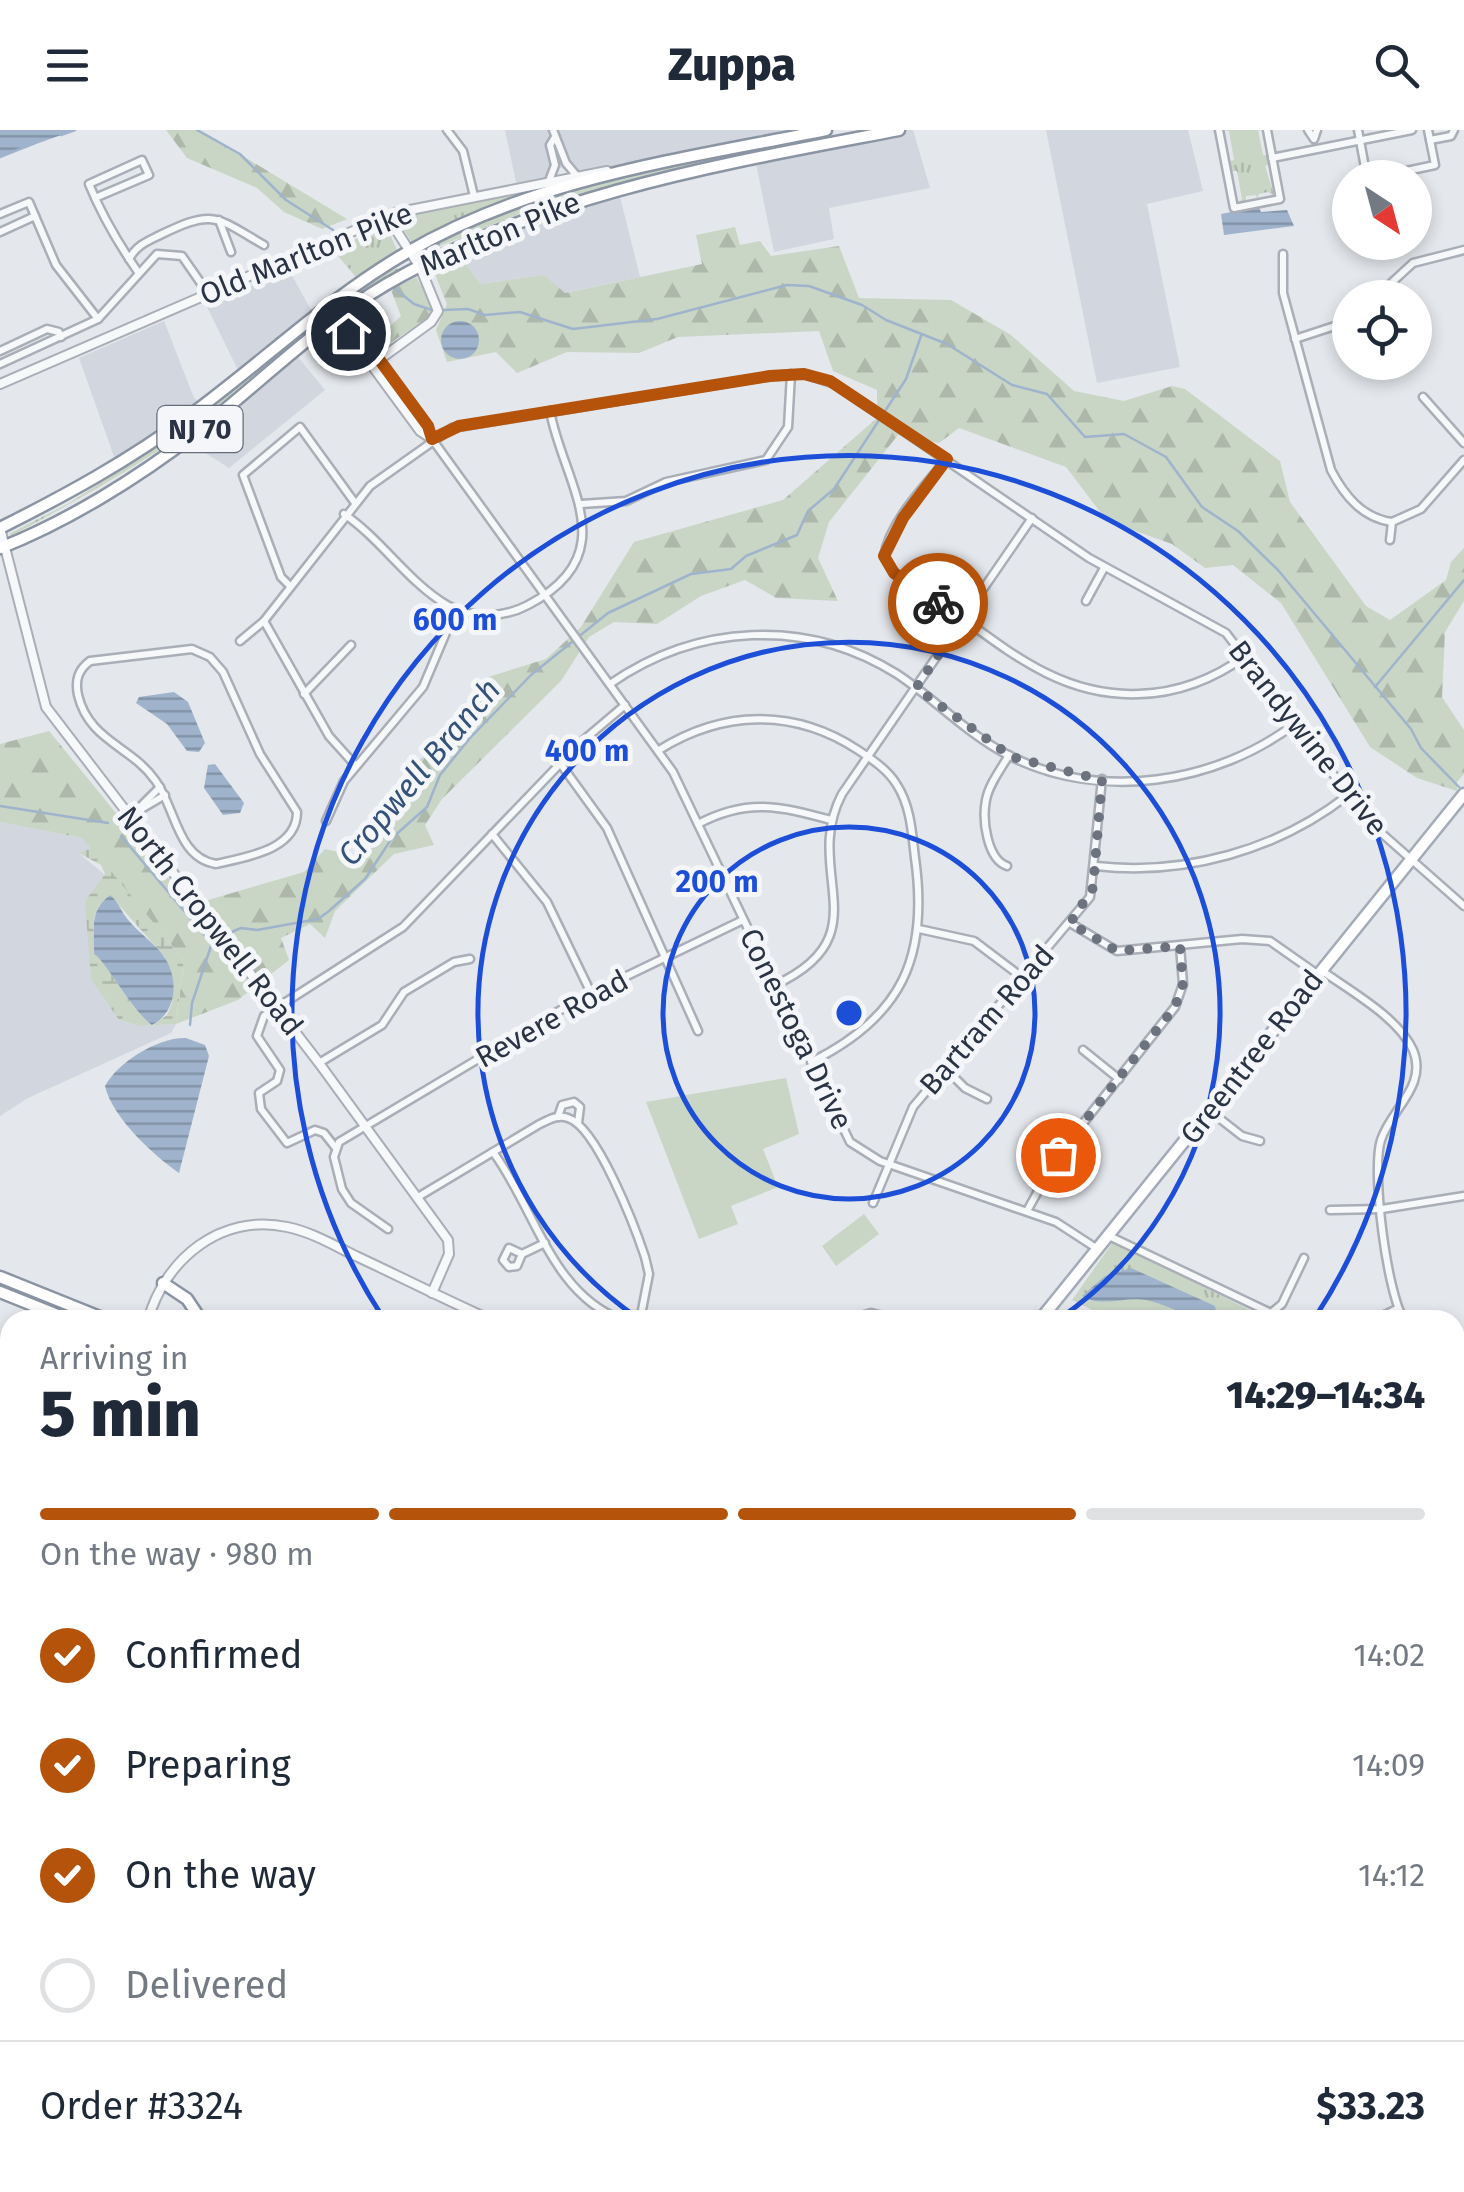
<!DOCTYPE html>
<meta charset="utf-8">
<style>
:root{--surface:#fff;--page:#f2f2f3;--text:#1f2937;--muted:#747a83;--line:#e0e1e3;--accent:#b45309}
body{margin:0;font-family:"Fira Sans",sans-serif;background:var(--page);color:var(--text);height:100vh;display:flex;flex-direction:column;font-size:38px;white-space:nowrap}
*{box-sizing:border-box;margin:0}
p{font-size:32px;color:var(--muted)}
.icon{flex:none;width:55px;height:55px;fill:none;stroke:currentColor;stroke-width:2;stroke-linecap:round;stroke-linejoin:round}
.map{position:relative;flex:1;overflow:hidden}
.panel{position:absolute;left:0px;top:1180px;width:1465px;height:882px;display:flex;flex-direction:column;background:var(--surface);border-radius:30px 30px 0 0;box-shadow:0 5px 15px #0003}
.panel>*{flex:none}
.needle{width:65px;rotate:144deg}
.fabs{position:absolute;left:1332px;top:30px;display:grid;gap:20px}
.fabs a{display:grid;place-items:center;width:100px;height:100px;border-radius:50%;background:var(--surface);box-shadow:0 5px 15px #0003;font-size:50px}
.pin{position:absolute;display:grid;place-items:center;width:85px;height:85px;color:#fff;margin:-42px;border:5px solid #fff;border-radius:50%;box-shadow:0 2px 10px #0007}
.courier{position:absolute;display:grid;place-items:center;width:100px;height:100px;margin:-50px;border:8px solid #b45309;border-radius:50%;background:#fff;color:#222;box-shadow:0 2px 12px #0007}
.summary em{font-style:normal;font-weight:800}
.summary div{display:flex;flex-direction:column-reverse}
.summary{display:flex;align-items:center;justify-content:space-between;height:170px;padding:0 40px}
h1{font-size:65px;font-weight:800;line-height:75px}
.bar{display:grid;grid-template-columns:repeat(4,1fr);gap:15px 10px;align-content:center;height:120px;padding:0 40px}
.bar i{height:12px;border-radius:8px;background:var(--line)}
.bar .on{background:var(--accent)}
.bar p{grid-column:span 4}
.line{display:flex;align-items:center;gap:25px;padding:0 40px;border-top:2px solid var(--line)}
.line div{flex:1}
ol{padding:0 40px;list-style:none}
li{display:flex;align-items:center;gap:30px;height:110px}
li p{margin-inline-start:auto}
li .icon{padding:10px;border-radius:50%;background:var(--accent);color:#fff;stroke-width:4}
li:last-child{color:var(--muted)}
li i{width:55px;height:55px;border:5px solid var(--line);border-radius:50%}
header{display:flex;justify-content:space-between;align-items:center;height:130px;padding:0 40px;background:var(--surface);font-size:45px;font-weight:800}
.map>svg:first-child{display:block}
.built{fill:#d2d6de}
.industrial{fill:url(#industrial-furrows)}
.grass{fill:url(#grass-tufts)}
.forest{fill:url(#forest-firs)}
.wetland{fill:url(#wetland-marsh);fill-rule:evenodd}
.park{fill:#c9d6c5}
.water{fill:url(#water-rules)}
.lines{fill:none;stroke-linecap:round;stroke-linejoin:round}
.stream{stroke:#9fb4cc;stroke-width:2.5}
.minor-casing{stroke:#a9aeb7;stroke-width:11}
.tertiary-casing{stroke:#a9aeb7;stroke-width:12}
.primary-casing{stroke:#a3abb8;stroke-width:15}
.trunk-casing{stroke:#8b94a3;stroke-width:15}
.minor{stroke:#f7f8fa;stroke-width:6}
.tertiary{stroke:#f7f8fa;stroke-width:8}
.primary{stroke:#fff;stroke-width:10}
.trunk{stroke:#fff;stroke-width:10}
.done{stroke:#6c737f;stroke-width:10;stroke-dasharray:0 18}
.route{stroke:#b45309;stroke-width:12}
.ring{fill:none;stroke:#1d4ed8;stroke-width:5}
.labels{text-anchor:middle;stroke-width:10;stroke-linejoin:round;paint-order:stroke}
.shield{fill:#f4f6f9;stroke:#676e7b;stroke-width:2.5}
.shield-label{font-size:28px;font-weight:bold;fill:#2b3445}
.street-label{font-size:30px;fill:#2b3445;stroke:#f4f6f9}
.water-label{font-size:32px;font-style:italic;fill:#34527a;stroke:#f4f6f9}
.centre{fill:#1d4ed8;stroke:#f4f6f9;stroke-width:5}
.ring-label{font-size:30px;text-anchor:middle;font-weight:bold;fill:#1d4ed8;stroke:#f4f6f9;stroke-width:10;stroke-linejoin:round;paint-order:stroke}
</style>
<header><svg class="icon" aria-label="menu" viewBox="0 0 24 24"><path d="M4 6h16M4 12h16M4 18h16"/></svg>Zuppa<svg class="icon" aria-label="search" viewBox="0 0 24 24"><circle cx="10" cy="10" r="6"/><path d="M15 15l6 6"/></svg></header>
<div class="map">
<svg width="1464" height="2062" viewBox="0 0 1464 2062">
<defs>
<pattern id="industrial-furrows" width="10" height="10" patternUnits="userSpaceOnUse" patternTransform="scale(2.5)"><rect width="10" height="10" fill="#d2d6de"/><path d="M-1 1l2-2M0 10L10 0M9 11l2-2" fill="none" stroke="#b4b8c0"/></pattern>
<pattern id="grass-tufts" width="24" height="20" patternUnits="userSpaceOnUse" patternTransform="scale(2.5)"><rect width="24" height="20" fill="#c9d6c5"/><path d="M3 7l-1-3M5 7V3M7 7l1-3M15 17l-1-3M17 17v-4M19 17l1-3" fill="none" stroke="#adb8ab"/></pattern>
<pattern id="forest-firs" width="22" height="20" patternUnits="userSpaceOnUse" patternTransform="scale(2.5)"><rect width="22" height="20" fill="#c9d6c5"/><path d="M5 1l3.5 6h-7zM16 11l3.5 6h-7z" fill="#adb8ab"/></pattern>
<pattern id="wetland-marsh" width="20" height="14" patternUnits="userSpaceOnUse" patternTransform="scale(2.5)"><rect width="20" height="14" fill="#c9d6c5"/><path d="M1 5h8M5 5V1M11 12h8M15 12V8" fill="none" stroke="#adb8ab"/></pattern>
<pattern id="water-rules" width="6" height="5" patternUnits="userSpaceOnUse" patternTransform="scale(2.5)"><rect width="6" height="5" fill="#9fb4cc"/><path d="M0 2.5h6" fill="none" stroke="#8293a7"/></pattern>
</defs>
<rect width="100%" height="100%" fill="#e4e7ec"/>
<g class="built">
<path d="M505 0H826L627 39 576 45 555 35 549 51 517 57Z"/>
<path d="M899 0H913L930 58 829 78 834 109 774 122 755 29Z"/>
<path d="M1046 0H1188L1203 61 1147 74 1180 237 1097 253Z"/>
<path d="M618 59 640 147 564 163 544 145 480 154 461 127 463 114Z"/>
<path d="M289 140 311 180 238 240 206 175Z"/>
<path d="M164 191 194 268 202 274 116 332 79 228Z"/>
<path d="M294 222 325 260 229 338 185 310Z"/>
<path d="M0 692 82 708 92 718 80 724 105 745 85 771 106 869 119 890 141 896 176 894 171 903 28 968 0 986Z"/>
</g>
<g class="industrial">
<path d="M972 2052 981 2062H626L623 2053Z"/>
<path d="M1128 2052 1438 2053 1429 2062H1117Z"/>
</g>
<g class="grass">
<path d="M1223 0H1258L1263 25H1268L1270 34 1265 36 1274 65 1268 62 1259 64 1257 69 1256 65 1246 66V72L1238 73 1242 69 1237 41H1232L1230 31 1234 30 1229 1Z"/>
<path d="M758 18 543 74 420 124C506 62 654 38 758 18Z"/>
<path d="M548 55 413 114 402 97 407 86Z"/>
<path d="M378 98 389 102 397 120 356 147 333 120Z"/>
<path d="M405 137C322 188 252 256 171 312 120 347 66 376 11 406L9 404 69 373 147 323 351 165 387 141Z"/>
<path d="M1113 1112 1270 1190H1113L1072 1170Z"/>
<path d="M10 1783V1968L0 1944V1787Z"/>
</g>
<g class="forest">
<path d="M166 0H200L347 89 322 99 284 82 257 58 187 28Z"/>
<path d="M735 97 740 115 760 111 771 126 839 116 859 168 951 170 1011 205 1074 261 1124 271 1172 256 1185 259 1280 331 1290 372 1366 476 1390 490 1446 450 1451 432 1464 418V471L1445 502 1442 567 1464 600V644L1457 652V661L1417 648 1370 617 1281 473 1233 435 1205 438 1172 414 1107 391 1066 337 959 298 939 313 898 305 829 392 818 428 838 471 776 468 745 450 701 466 657 494 614 492 589 507 561 551 442 669 425 695 434 715 394 724 335 781 325 808 310 794 281 808 289 830 238 870 176 894 184 830 82 708 0 692V614L49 601 191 775 304 742 325 719 365 728 419 630 465 599 485 548 546 529 581 497 634 412 783 370 877 288V260L833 241 819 201 678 207 639 223 567 222 517 243 496 222 447 232 436 200 447 174 434 142 461 127 480 154 544 145 565 163 702 134 696 105Z"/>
<path d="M416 147 433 176 429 187 381 219 376 217 374 211 401 186 391 160Z"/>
<path d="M0 1565 10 1570V1757L0 1758Z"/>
</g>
<g class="wetland">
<path d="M92 718 184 830 176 894 141 896 119 890 91 849 85 771 105 744 101 735 79 723ZM110 765 165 827 169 840 172 873 167 885 153 895C131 881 104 828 95 824 94 801 88 780 110 765Z"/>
<path d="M990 2053V2052L1128 2053 1117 2062H981Z"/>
</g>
<g class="park">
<path d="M786 948 799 1004 763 1019 778 1057 731 1076 738 1094 699 1109 646 972Z"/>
<path d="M864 1084 879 1104 836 1136 822 1116Z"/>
<path d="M10 2000V2052L87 2053 90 2062H0V2004Z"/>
</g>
<g class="water">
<path d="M0 0H75L0 27Z"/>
<path d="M1259 77 1261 82 1287 80 1294 96 1224 105 1221 84Z"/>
<circle cx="460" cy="210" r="19"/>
<path d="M174 562 188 572 205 613 199 622 187 621 167 594 136 573 139 567Z"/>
<path d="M215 634 244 673 240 683 223 685 204 658 208 635Z"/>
<path d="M110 765C119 772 121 782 129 791 139 803 153 812 163 825 179 847 178 882 152 895 132 881 103 827 94 824 95 801 88 781 110 765Z"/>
<path d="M186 908 205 915 209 926 179 1043C153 1025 112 987 105 956 118 932 158 907 186 908Z"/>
<path d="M1131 1138 1215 1176 1217 1189C1193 1192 1171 1175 1146 1170 1125 1166 1101 1178 1082 1166L1105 1146Z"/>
</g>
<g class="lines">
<g class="stream">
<path d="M197 0 240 24 286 70 333 100"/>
<path d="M61 5 75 0"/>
<path d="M0 27 35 13"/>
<path d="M394 158 414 174 432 180"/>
<path d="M443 180 468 179 485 185 520 182 573 199 657 189 787 155 809 156 862 175 886 190 947 214 1012 255 1047 264 1085 307 1124 304 1166 327 1202 377 1238 401 1278 440 1411 599 1421 618 1459 657"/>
<path d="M1375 557 1464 450"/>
<path d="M0 676 108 693"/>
<path d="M121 706 212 814"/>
<path d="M227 804 241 798 257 800 318 789 329 781 365 749 392 708 427 677 440 645 470 608 531 545 608 483 691 444 731 439 746 426 797 405 808 381 834 359 906 249 921 206"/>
<path d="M190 895 192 873 211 816"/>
<path d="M1455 1756H1464"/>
<path d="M1039 2062 1051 2052"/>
</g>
<defs>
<g id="minor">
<path d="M447 0 463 21 474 66"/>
<path d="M553 0 566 33 576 45"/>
<path d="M1219 0 1234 78 1280 69 1267 0"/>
<path d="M1308 0 1314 9 1317 0"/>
<path d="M1358 0 1367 48"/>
<path d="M1430 10 1451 6 1454 0"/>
<path d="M1272 28 1412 0"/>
<path d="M1373 48 1435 35 1428 0"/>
<path d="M549 51 555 35 550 15 555 7"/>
<path d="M95 68 149 45 142 30 89 54C102 86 118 113 138 142"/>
<path d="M0 84 29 72 56 135 98 189"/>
<path d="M219 90 231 122"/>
<path d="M0 102 35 86"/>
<path d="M1283 124V163L1331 340C1344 365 1362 388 1392 392L1421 379 1464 330"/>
<path d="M129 129C137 115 146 112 160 105 214 79 214 86 264 115"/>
<path d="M1375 168 1413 133 1464 120"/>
<path d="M1295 209 1350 191"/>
<path d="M0 221 47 199 59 202 61 207"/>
<path d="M0 234 98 189 157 124 182 126 207 162"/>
<path d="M1423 267 1464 313"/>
<path d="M432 309 673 642 850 1012 880 1031 1056 1092 1096 1118"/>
<path d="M947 329C925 356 890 391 884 426L894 443C977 487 1037 568 1139 564 1180 563 1214 549 1247 525"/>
<path d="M581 374 626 371 666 352 766 330 788 297 791 244"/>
<path d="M344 384C382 410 408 452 447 475 471 489 504 488 528 475 627 423 563 353 550 281"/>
<path d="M1390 410 1392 392"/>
<path d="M289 455 281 447 243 345 300 297 355 373"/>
<path d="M1086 471 1104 438"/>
<path d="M264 491 329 606 356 636"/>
<path d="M240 511 264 491 370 356 452 298 770 246 804 244 835 254 1089 428 1226 503 1370 693 1464 776"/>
<path d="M192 519 210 527 223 542 260 624 297 682C297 720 246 727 216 734 177 728 176 678 155 650 131 616 89 611 78 565 75 550 78 540 90 531Z"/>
<path d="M610 554C696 494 807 487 897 544 935 569 967 604 1008 625 1100 672 1216 654 1296 593"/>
<path d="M304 564 351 515"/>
<path d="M659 620C723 580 794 578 858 620 873 630 888 640 897 655 911 677 912 704 915 728 929 827 902 887 811 932"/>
<path d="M560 633 607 698 698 901"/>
<path d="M133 684 165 665"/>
<path d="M130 687 160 657"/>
<path d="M326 691 344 651 423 557 456 479"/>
<path d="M698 694C747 668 780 676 831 690"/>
<path d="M492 704 547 772 591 863"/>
<path d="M1007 736C987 729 982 690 986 670 989 654 1001 639 1009 625"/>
<path d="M1096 736C1185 746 1278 720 1348 665"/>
<path d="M1070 793 1117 821 1242 809 1270 811 1317 844"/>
<path d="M919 799 974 811 1023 848"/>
<path d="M1321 840C1350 861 1398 887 1413 920 1428 956 1391 979 1381 1010 1371 1041 1387 1163 1404 1190"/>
<path d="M775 855C883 805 801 742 842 664L1032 388"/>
<path d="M1083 920 1119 949"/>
<path d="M319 933 382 895 404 862 454 832 470 829"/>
<path d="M945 938 965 958 987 969"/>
<path d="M1210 981 1242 1006 1260 1011"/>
<path d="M558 987 562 975 574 972 580 977 578 993"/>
<path d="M335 1017 324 1003 315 1000 287 1013 261 979 259 963 277 951 280 940 257 906 264 886 403 797 579 614 625 575"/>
<path d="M493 1022C535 1078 551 1164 622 1190"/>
<path d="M418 1067 538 995C548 990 557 984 568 988 597 997 635 1097 645 1127L649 1144 640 1190"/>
<path d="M873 1073 913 977 1090 767 1102 649"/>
<path d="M1330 1080 1382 1079 1464 1066"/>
<path d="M1027 1081 1058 1025 1175 877 1183 854 1180 816"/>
<path d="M388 1099 351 1073 342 1059 334 1027 339 1012 579 869 743 790"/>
<path d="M1109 1106 1271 1183 1282 1174 1304 1128"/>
<path d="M522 1124 509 1118 503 1130 509 1137 517 1136 522 1124 545 1113"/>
<path d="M848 1190 871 1183 900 1190"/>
<path d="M1374 1190 1397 1179"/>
<path d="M1455 1229 1464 1234"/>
<path d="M0 1303 10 1300"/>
<path d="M0 1380 10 1377"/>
<path d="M1455 1409 1464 1406"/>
<path d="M1455 1466 1464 1467"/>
<path d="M1455 1604 1464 1600"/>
<path d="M0 1779 10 1776"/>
<path d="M141 2052 144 2062"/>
<path d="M262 2052 265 2062"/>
<path d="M921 2052 930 2062"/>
<path d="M1217 2052 1232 2062"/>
<path d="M566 2062 581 2052"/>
</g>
<g id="tertiary">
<path d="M342 186 351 191 428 296 432 309"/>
<path d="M344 188 348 203 420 301 432 309"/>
<path d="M372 235 431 192 438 181 420 137 387 86"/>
<path d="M0 254 395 83 607 41"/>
<path d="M0 398 46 577 319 933 448 1110 449 1124 432 1163"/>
<path d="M148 1190C165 1129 221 1083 287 1097 312 1102 335 1116 358 1127 403 1148 446 1170 491 1190"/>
<path d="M0 1996 10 1992"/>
</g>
<g id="primary">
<path d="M1040 1190 1464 664"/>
<path d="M359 2062 367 2052"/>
</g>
<g id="trunk">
<path d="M0 398C66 365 130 330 189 286 263 232 327 169 406 123 534 48 683 29 826 0"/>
<path d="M0 418C67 392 139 347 196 303 259 254 317 195 387 154 545 63 722 34 899 0"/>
<path d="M0 1147 107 1190"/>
<path d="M163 1153 187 1169 201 1190"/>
<path d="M0 1162 70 1190"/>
<path d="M1455 1838 1464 1843"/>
<path d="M1455 1854 1464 1859"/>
</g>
</defs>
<use href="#minor" class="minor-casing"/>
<use href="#tertiary" class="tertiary-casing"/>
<use href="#primary" class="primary-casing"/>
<use href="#trunk" class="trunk-casing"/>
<use href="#minor" class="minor"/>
<use href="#tertiary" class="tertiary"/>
<use href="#primary" class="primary"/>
<use href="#trunk" class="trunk"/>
</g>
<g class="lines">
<path class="done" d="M938 473 962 490 916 558 1012 627 1102 650 1093 758 1070 793 1117 821 1180 816 1183 854 1175 877 1058 1025"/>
<path class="route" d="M348 203 344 188 351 191 428 296 432 309 459 296 770 246 804 244 830 251 947 329 903 388 884 426 894 443 938 473"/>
</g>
<g class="ring">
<circle cx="849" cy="883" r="186"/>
<path d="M639 1189A371 371 0 1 1 1059 1189"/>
<path d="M382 1186A557 557 0 1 1 1316 1186"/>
</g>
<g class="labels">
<rect class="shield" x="157.5" y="276" width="85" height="46" rx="8"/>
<g class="shield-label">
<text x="200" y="309">NJ 70</text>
</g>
<g class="street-label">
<text transform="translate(500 104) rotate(-23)" y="10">Marlton Pike</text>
<text transform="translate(306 124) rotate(-22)" y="10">Old Marlton Pike</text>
<text transform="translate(1308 608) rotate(52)" y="10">Brandywine Drive</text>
<text transform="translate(210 791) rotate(52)" y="10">North Cropwell Road</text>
<text transform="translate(552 889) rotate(-29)" y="10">Revere Road</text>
<text transform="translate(987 890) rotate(-49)" y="10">Bartram Road</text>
<text transform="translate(796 899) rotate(64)" y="10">Conestoga Drive</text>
<text transform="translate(1252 927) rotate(-52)" y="10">Greentree Road</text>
</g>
<g class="water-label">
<text transform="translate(419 642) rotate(-50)" y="11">Cropwell Branch</text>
</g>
</g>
<circle cx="849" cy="883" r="15" class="centre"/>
<g class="ring-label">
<text x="455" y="500">600 m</text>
<text x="587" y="631">400 m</text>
<text x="717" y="762">200 m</text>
</g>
</svg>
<div class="fabs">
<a><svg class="needle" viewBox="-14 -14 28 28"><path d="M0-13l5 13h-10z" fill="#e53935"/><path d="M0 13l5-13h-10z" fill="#747a83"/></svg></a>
<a><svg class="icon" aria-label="locate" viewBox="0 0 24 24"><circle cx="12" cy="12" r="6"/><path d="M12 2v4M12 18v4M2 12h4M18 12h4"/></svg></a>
</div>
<div class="pin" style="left:1058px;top:1025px;background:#ea580c"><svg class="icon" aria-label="bag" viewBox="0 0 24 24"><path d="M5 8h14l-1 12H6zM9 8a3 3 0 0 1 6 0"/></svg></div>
<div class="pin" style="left:348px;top:203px;background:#1f2937"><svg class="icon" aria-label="home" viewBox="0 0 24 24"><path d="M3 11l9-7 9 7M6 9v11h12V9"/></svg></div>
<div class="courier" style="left:938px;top:473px"><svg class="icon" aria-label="bike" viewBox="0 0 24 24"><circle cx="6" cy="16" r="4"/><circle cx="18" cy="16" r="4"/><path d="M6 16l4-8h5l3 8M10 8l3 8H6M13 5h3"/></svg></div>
<section class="panel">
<div class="summary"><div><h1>5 min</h1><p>Arriving in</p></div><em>14:29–14:34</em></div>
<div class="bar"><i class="on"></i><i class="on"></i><i class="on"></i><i></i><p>On the way · 980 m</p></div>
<ol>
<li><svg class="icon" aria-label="check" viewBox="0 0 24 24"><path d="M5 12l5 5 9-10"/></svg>Confirmed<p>14:02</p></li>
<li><svg class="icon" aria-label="check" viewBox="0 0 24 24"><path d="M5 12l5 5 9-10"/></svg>Preparing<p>14:09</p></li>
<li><svg class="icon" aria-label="check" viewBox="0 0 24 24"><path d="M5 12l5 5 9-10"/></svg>On the way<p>14:12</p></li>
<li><i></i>Delivered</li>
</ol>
<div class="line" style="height:130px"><div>Order #3324</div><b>$33.23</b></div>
</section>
</div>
